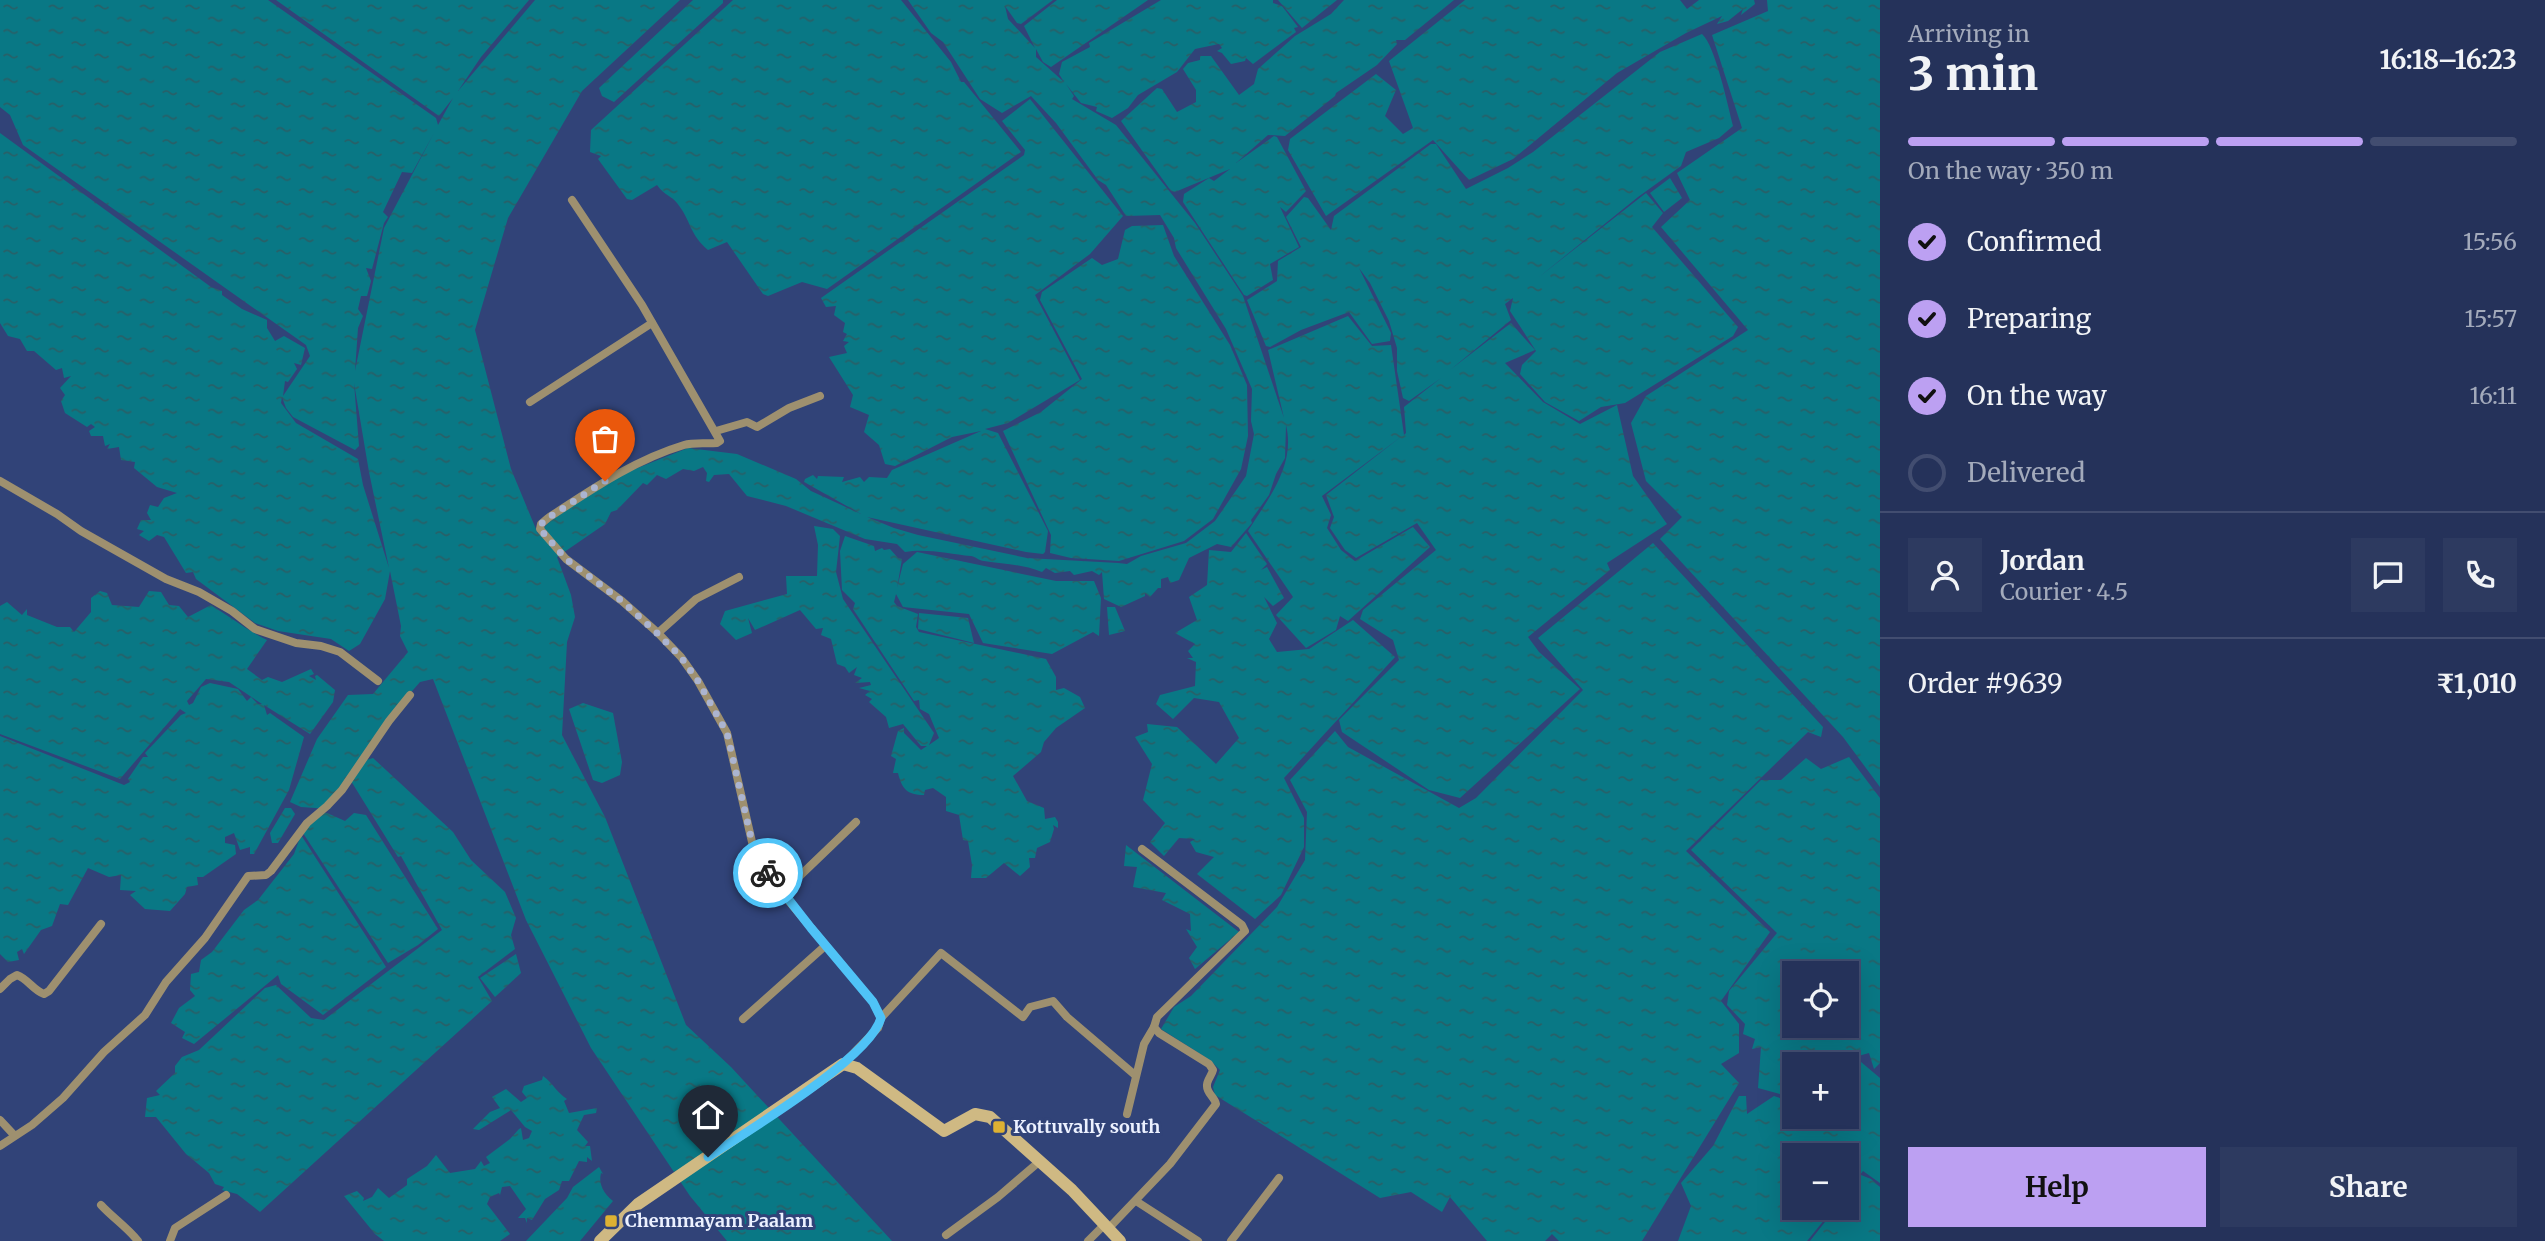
<!DOCTYPE html>
<meta charset="utf-8">
<style>
:root{--surface:#25325a;--page:#2d3a60;--text:#f1f3f6;--muted:#a3aabb;--line:#424d70;--accent:#bca0f2}
body{margin:0;font-family:Merriweather,serif;background:var(--page);color:var(--text);height:100vh;display:flex;flex-direction:column;font-size:26px;white-space:nowrap}
*{box-sizing:border-box;margin:0}
p{font-size:23px;color:var(--muted)}
.icon{flex:none;width:38px;height:38px;fill:none;stroke:currentColor;stroke-width:2;stroke-linecap:round;stroke-linejoin:round}
.map{position:relative;flex:1;overflow:hidden}
.details{display:flex;flex-direction:column;background:var(--surface);width:665px}
.details>*{flex:none}
.fabs{position:absolute;left:1782px;top:961px;display:grid;gap:14px}
.fabs a{display:grid;place-items:center;width:77px;height:77px;border-radius:0px;background:var(--surface);box-shadow:0 7px 28px #0002,0 0 0 2px var(--line);font-size:35px}
.pin{position:absolute;display:grid;place-items:center;width:60px;height:60px;color:#fff;margin:-72px -30px;border-radius:50% 50% 50% 0;rotate:-45deg;box-shadow:0 0 7px #0007}
.pin .icon{rotate:45deg}
.courier{position:absolute;display:grid;place-items:center;width:70px;height:70px;margin:-35px;border:5px solid #4fc3f7;border-radius:50%;background:#fff;color:#222;box-shadow:0 2px 9px #0007}
.head em{font-style:normal;font-weight:700}
.head div{display:flex;flex-direction:column-reverse}
.head{display:flex;align-items:center;justify-content:space-between;height:119px;padding:0 28px}
h1{font-size:46px;font-weight:700;line-height:52px}
.bar{display:grid;grid-template-columns:repeat(4,1fr);gap:10px 7px;align-content:center;height:84px;padding:0 28px}
.bar i{height:9px;border-radius:5px;background:var(--line)}
.bar .current{background:var(--accent)}
.bar p{grid-column:span 4}
.line{display:flex;align-items:center;gap:18px;padding:0 28px;border-top:2px solid var(--line)}
.line div{flex:1}
.round{display:grid;place-items:center;flex:none;width:74px;height:74px;border-radius:0px;background:var(--page)}
ol{padding:0 28px;list-style:none}
li{display:flex;align-items:center;gap:21px;height:77px}
li p{margin-inline-start:auto}
li .icon{padding:7px;border-radius:50%;background:var(--accent);color:#111;stroke-width:4}
li:last-child{color:var(--muted)}
li i{width:38px;height:38px;border:4px solid var(--line);border-radius:50%}
.action{display:flex;gap:14px;margin-top:auto;padding:14px 28px}
.action a{flex:1;height:80px;border-radius:0px;background:var(--accent);color:#111;font-size:28px;font-weight:700;line-height:80px;text-align:center}
.action a+a{background:var(--page);color:var(--text)}
main{display:flex;flex:1;min-height:0}
.map>svg:first-child{display:block}
.water{fill:url(#water-ripples);fill-rule:evenodd}
.lines{fill:none;stroke-linecap:round;stroke-linejoin:round}
.minor{stroke:#9e906f;stroke-width:8}
.secondary{stroke:#cfb983;stroke-width:12}
.done{stroke:#abb4d0;stroke-width:7;stroke-dasharray:0 12.6}
.route{stroke:#4fc3f7;stroke-width:9}
.poi-dot{fill:#ddb133;stroke:#314378;stroke-width:2.5}
.labels{text-anchor:middle;stroke-width:6;stroke-linejoin:round;paint-order:stroke}
.poi-label{font-size:18px;font-weight:bold;fill:#ecf1ff;stroke:#314378;text-anchor:start}
</style>
<main>
<div class="map">
<svg width="1880" height="1241" viewBox="0 0 1880 1241">
<defs>
<pattern id="water-ripples" width="26" height="14" patternUnits="userSpaceOnUse" patternTransform="scale(1.75)"><rect width="26" height="14" fill="#097885"/><path d="M2 4q2-2 4 0t4 0M15 11q2-2 4 0t4 0" fill="none" stroke="#286068"/></pattern>
</defs>
<rect width="100%" height="100%" fill="#314378"/>
<g class="water">
<path d="M0 0H268L436 118 438 125 453 98 439 116 276 0H529L481 57 458 91 535 0H680L582 91 508 218 475 330 511 469 538 534 550 521 615 477 688 448 737 454 796 479 811 491 861 514 804 482 805 479 813 475 817 479 818 476 844 477 842 482 860 477 864 482 869 477 887 478 892 470 981 431 952 437 895 466 885 464 879 445 864 432 869 415 850 407 853 395 829 357 847 353 844 346 849 342 843 341 847 334 843 332 845 323 834 315 836 306 826 307 821 298 1024 155 1025 150 1002 121 1030 99 1123 216 1090 254 1035 295 1080 380 1008 423 985 429 998 433 1048 531 1045 552 1043 554 1026 552 867 517 894 528 918 535 1027 558 1118 563 1127 564 1141 556 1186 543 1215 521 1246 476 1254 434 1251 421 1252 389 1226 329 1176 248 1174 238 1160 215 1126 216 1106 185 1098 180 1056 123 1031 96 1002 113 980 99 943 42 931 33 908 0H1053L1021 24 1017 23 1005 6 1008 19 1035 48 1024 26 1057 0H1148L1051 67 1043 62 1036 49V57L1064 82 1059 74 1062 62 1090 47 1089 43 1161 0H1273V3L1282 6 1298 27 1294 28 1296 32 1253 64 1246 58 1245 61 1231 64 1222 53 1217 51 1222 48 1219 44 1195 49 1177 72 1138 95 1128 108 1112 118 1096 111 1097 107 1081 103 1066 84 1074 96 1072 99 1116 125 1195 223 1243 296 1284 418 1268 350 1348 316 1372 346 1391 345 1404 435 1406 433 1404 407 1441 378 1409 401 1403 398 1397 371V348L1389 321 1370 283 1359 268 1391 333 1390 341 1372 344 1349 312 1301 330 1270 347 1266 346 1247 300 1277 281 1278 261 1301 247 1286 217 1304 197 1308 198 1331 230 1334 216 1431 144H1436L1466 189 1508 168 1533 152 1660 52 1702 34C1715 45 1728 106 1733 126L1719 138 1686 152 1681 166 1638 197 1539 277 1646 193 1663 213 1652 227 1738 327 1733 336 1625 403 1601 407 1579 421 1545 402 1520 374 1522 365 1536 351 1510 311 1513 298 1505 304 1511 320 1450 370 1511 323 1535 350 1505 363 1543 402 1580 424 1617 405 1633 476 1667 524 1607 563 1610 570 1528 637 1539 652 1580 689 1460 798 1429 790 1342 732 1339 720 1399 660 1393 640 1360 619 1363 610 1436 550 1417 523 1356 558 1345 550 1330 528 1334 517 1326 495 1402 436 1322 496 1331 515 1327 528 1341 550 1355 561 1413 527 1430 547 1348 621 1340 616 1336 630 1306 648 1276 615 1293 597 1248 531C1268 499 1296 465 1286 425L1285 458 1276 474 1269 495 1251 520 1252 523 1231 547 1217 544 1189 558 1179 580 1170 583 1168 577 1161 579V588H1158L1150 597 1145 593V596L1121 607 1104 599 1102 572 1099 575 1092 571 1074 575 1070 571 1055 573 1046 568 1042 572C1021 564 1005 564 984 561 980 561 974 556 971 556 950 554 926 548 905 552L897 544 865 539 786 506 747 496 729 474 714 475 709 482 706 481 707 473 703 467 694 471 683 469 666 479 657 475 647 485 643 483 617 510 611 512 605 524 557 557 571 595 575 617 567 642 562 735 605 817 686 1025 731 1067 892 1241H727L690 1196 591 1048 526 920 433 679 420 682 386 721 330 809 301 807 290 802 317 739 348 695 373 694 408 652 400 636 401 626 390 571 385 599 360 644 349 651 331 639 278 631 255 623 196 579 193 572 186 573 164 537 157 535 149 541 139 535 144 531 137 529 141 520H151L147 513 150 505 158 507 164 498 177 493 157 487 134 468 135 462 121 460 119 447 107 449 110 444 105 446 103 436H91L89 431 95 427 91 424 87 427 65 413 61 401 65 395 60 388 71 376 64 378 62 368 56 370 34 351H27L20 339 8 336 0 323V133L211 287 222 291V295L242 309 267 320V328L275 341 284 336 305 348 301 365 294 363 297 369 288 382 285 381 283 396 310 356 306 345 23 145 10 115 0 107ZM434 133 384 228 355 371 358 328 363 316 358 309 361 296H367L371 281 366 268 372 269 384 223 388 217 383 212 402 172 412 173ZM354 383 369 472 389 568 363 485 358 459 296 423 281 403 282 397 286 408 293 417 355 450 359 446Z"/>
<path d="M693 0H723V3L614 102 602 96 599 88Z"/>
<path d="M733 0H901L951 62 961 82H964L1021 152 827 289 802 282 768 296 763 294 727 242 708 250C689 234 691 220 677 203 672 196 665 196 657 185L632 200 627 199 598 159 601 156 590 152 591 130Z"/>
<path d="M1278 0H1337L1302 28Z"/>
<path d="M1344 0H1454L1405 40H1396L1397 44 1377 65 1336 93 1335 96 1285 136 1268 135 1236 163 1274 136 1277 137 1306 191 1286 212 1280 207 1299 247 1270 264 1273 280 1247 296 1244 295 1183 202 1184 194 1209 178 1214 181 1230 169 1175 192 1171 191 1121 121 1157 88 1162 89 1177 112 1196 102V90L1183 69 1188 63 1200 60V56H1211L1239 95 1254 84 1258 69 1295 36 1331 14Z"/>
<path d="M1465 0H1680L1687 9 1699 0H1754L1755 4 1741 15 1743 9 1728 21 1717 24 1722 16 1686 33 1617 73 1513 159 1469 180 1433 140 1326 216 1288 150 1290 139 1376 74 1396 90 1385 116 1403 134 1413 128 1389 61Z"/>
<path d="M1767 0H1880V787L1843 737 1660 539 1682 517 1646 481 1631 423 1646 396 1748 330 1661 227 1690 200 1677 173 1742 128 1712 35 1768 11Z"/>
<path d="M1670 178 1682 198 1664 212 1650 193Z"/>
<path d="M1163 225 1174 256 1230 345 1247 385 1248 436 1241 469 1213 519 1184 541 1119 561 1071 558 1050 553 1051 535 1003 431 1041 412 1082 379 1040 300 1042 292 1092 258 1102 265 1118 259 1125 230 1132 226Z"/>
<path d="M814 526 833 529 840 536 836 572 843 599 934 733 929 745 939 738 929 714 920 709 919 700 914 701 853 609 855 603 842 590 840 551 845 536 874 546 875 551 882 548 884 550 890 549 898 558 902 559 897 588 903 564 917 552 1056 581H1094L1101 598 1099 636 1093 632 1052 654 983 643 969 614 903 607 896 594 894 602 897 606 918 614 916 627 919 632 1046 659 1056 677V690L1064 688 1080 697 1085 708 1056 728 1044 742 1041 752 1013 776 1027 801 1044 808 1045 819 1055 817 1058 822V828L1053 825 1054 829 1050 842 1037 848 1035 858H1029L1030 867 1020 876 1004 863 986 878H971L972 865 968 841 963 840 959 815 946 811V797L933 788 925 790 924 795C907 795 902 789 898 773H893L896 759 891 756 898 731 904 728V733L921 750 927 746H921L903 724 889 728 886 717 869 702 872 699 865 695 870 691 859 688 871 685 870 682 855 683 862 678 854 675 857 667 849 673 845 667 837 664 831 639 821 635 823 628 816 629 800 610 755 630 748 618 752 633 736 640 720 624 725 611 787 594 786 576H817L818 545Z"/>
<path d="M1246 533 1267 564 1261 570 1267 567 1284 598 1273 606 1264 597 1277 623 1269 639 1277 652 1309 649 1353 620 1395 657 1284 778 1304 818V847L1281 895 1255 919 1197 874 1214 857 1196 852 1190 842 1195 839 1179 838 1164 856 1150 842 1165 823 1143 800 1152 764 1135 737 1148 732 1147 724 1177 727 1216 764 1239 738 1219 702 1194 698 1173 719 1156 704 1160 695 1195 686 1196 662 1187 658H1193L1188 651 1195 644 1175 633 1197 620 1189 597 1207 585 1209 550 1231 552Z"/>
<path d="M1653 543 1823 727 1821 737 1808 732 1686 851 1770 932 1721 1001 1739 1024V1053L1721 1064 1739 1083 1642 1241H1559L1552 1234 1545 1241H1487L1450 1197 1442 1212 1411 1192 1380 1198 1215 1095 1213 1087 1220 1070 1210 1060 1161 1029 1174 1007 1191 996 1277 907 1305 860 1307 812 1290 780 1335 731 1348 747 1459 808 1476 798 1583 690 1538 638Z"/>
<path d="M100 591 107 593 112 605 139 607 149 591 161 592 169 605 179 606 188 617 211 605C230 617 247 630 267 640L247 669 262 680 268 677 282 682 311 669 314 674 309 676 316 680 315 676 317 675 335 690 333 702 310 734 264 705 267 715 270 713 304 737 289 790 254 854H250V847L240 850 234 833 225 837V843L235 845 236 854 203 877H197L198 885 187 887 185 894 170 911 145 909 130 895 136 891 120 890 121 875 109 877 88 868 68 905 60 904 52 926 41 930 24 954 22 949 17 952 19 960 8 962 0 954V736L124 785 130 782 128 779 143 757H148L145 753 181 715 186 713 180 709 120 779 0 734V606L7 602 22 615 27 609V615L57 627H70L74 632 91 612V598ZM206 679 229 682 262 704H258L251 697 247 701 238 689 210 683 201 687 193 703 189 705 187 701Z"/>
<path d="M1107 607H1115L1125 631 1109 635Z"/>
<path d="M919 613 968 618 974 643 918 629Z"/>
<path d="M583 703 613 713 622 762 620 775 602 783 593 780 569 709Z"/>
<path d="M1849 757 1880 798V1063L1874 1069 1869 1053 1851 1058 1849 1071 1846 1075V1064H1794V1098L1758 1088 1761 1047 1752 1049 1755 1039 1743 1034 1745 1024 1727 1005 1729 991 1777 933 1691 850 1761 780H1781L1806 758 1821 769ZM1794 973H1846V1026H1794Z"/>
<path d="M373 758 453 832 471 860 505 892 516 918 511 935 515 949 478 977 492 1001 260 1212 237 1194 222 1190 224 1187 215 1184 209 1173 186 1154 156 1117H145L147 1098 160 1095 156 1091 175 1073V1066L182 1057 199 1050 265 988 276 985 311 1018 324 1020 442 930 401 856 398 857 351 781 363 761Z"/>
<path d="M285 808H291L295 814 278 843H272L270 833Z"/>
<path d="M317 813H327L345 821 354 813 366 815 438 929 418 945 388 963 303 833Z"/>
<path d="M301 835 386 967 323 1015 281 984 278 975 194 1044 182 1038 185 1032 171 1023 179 1008 195 996 190 990 191 974 199 972 201 960 212 952 244 910 258 900 294 854Z"/>
<path d="M1126 845 1239 932 1195 969 1189 958 1197 947 1186 929 1191 931 1190 914 1162 900 1166 893 1133 887 1137 867 1124 866Z"/>
<path d="M516 954 521 973 495 997 480 978Z"/>
<path d="M1861 1062 1880 1078V1183L1863 1171 1846 1192V1155H1794V1208H1834L1807 1241H1678L1691 1206 1681 1183 1713 1146 1739 1096H1746L1747 1114 1774 1096 1794 1103V1116H1846V1079Z"/>
<path d="M543 1076C553 1083 557 1093 567 1099L564 1101 569 1113 597 1108 596 1113 584 1115 577 1130 588 1142 585 1146H590L592 1161 587 1157V1162L579 1161 569 1181H562L559 1190 545 1199 532 1220 527 1218V1223L525 1218H518L526 1209 510 1186 502 1187 500 1195 499 1193 490 1197 487 1204 510 1234 500 1241H384L375 1234 344 1196 357 1191 364 1198 363 1201 372 1197 378 1188 389 1198 407 1185V1179L427 1166 436 1155 450 1173 475 1169 481 1161 484 1166 490 1163 486 1157 510 1139 519 1129 521 1128 523 1140 529 1138 532 1131 525 1127 511 1110 479 1130 473 1129 490 1112 500 1108 492 1097 506 1089 521 1102 527 1098 522 1092 524 1086 542 1080Z"/>
<path d="M599 1167 603 1174 601 1173C598 1184 604 1194 613 1201L580 1241H526L567 1198 573 1187Z"/>
<path d="M1861 1175 1871 1179 1880 1187V1241H1810L1836 1208H1846V1194Z"/>
</g>
<g class="lines">
<g class="minor">
<path d="M572 200 642 305 720 441 717 443C707 444 694 442 684 445 634 460 591 490 548 518L541 524 540 529 566 559 622 601 658 633 681 657 698 681 727 733 755 855 782 893 873 1002 881 1018 878 1028 843 1064"/>
<path d="M530 402 652 323"/>
<path d="M716 431 747 422 757 427 789 408 820 396"/>
<path d="M0 481 57 514 81 531 166 579 199 592 232 611 255 629 296 643 321 646 340 652 378 681"/>
<path d="M658 633 696 599 739 577"/>
<path d="M782 893 856 822"/>
<path d="M0 989 10 979 17 975C28 979 33 990 44 994L49 991 101 924"/>
<path d="M881 1018 941 953 1023 1017 1030 1007 1053 1001 1067 1017 1135 1075"/>
<path d="M743 1019 825 946"/>
<path d="M1127 1114 1144 1044 1154 1027"/>
<path d="M0 1120 14 1135"/>
<path d="M0 1146 32 1125 63 1098 104 1052 145 1015 166 982 205 938 248 876 266 875 271 871 307 823 327 806 342 790 389 721 410 695"/>
<path d="M1136 1201 1198 1241"/>
<path d="M101 1205C113 1218 127 1227 138 1241"/>
<path d="M1108 1229 1170 1164 1216 1104C1215 1097 1206 1093 1207 1085 1207 1080 1212 1075 1213 1070L1209 1064 1159 1033 1154 1027 1157 1017 1245 931 1242 925 1142 849"/>
<path d="M946 1235 998 1197 1040 1161"/>
<path d="M170 1241 175 1228 226 1195"/>
<path d="M1088 1241 1104 1225"/>
<path d="M1231 1241 1279 1178"/>
</g>
<path class="secondary" d="M600 1241 638 1204 843 1064 857 1068 944 1131 975 1114 990 1117 1072 1190 1120 1241"/>
</g>
<g class="lines">
<path class="done" d="M605 481 548 518 541 524 540 529 566 559 622 601 658 634 681 657 698 681 727 733 755 855 768 873"/>
<path class="route" d="M708 1157C746 1132 870 1058 881 1018L873 1002 811 928 768 873"/>
</g>
<g class="poi-dot">
<rect x="992" y="1120" width="14" height="14" rx="3.5"/>
<rect x="604" y="1214" width="14" height="14" rx="3.5"/>
</g>
<g class="labels">
<g class="poi-label">
<text x="1013" y="1133">Kottuvally south</text>
<text x="625" y="1227">Chemmayam Paalam</text>
</g>
</g>
</svg>
<div class="fabs">
<a><svg class="icon" aria-label="locate" viewBox="0 0 24 24"><circle cx="12" cy="12" r="6"/><path d="M12 2v4M12 18v4M2 12h4M18 12h4"/></svg></a>
<a>+</a>
<a>−</a>
</div>
<div class="pin" style="left:605px;top:481px;background:#ea580c"><svg class="icon" aria-label="bag" viewBox="0 0 24 24"><path d="M5 8h14l-1 12H6zM9 8a3 3 0 0 1 6 0"/></svg></div>
<div class="pin" style="left:708px;top:1157px;background:#1f2937"><svg class="icon" aria-label="home" viewBox="0 0 24 24"><path d="M3 11l9-7 9 7M6 9v11h12V9"/></svg></div>
<div class="courier" style="left:768px;top:873px"><svg class="icon" aria-label="bike" viewBox="0 0 24 24"><circle cx="6" cy="16" r="4"/><circle cx="18" cy="16" r="4"/><path d="M6 16l4-8h5l3 8M10 8l3 8H6M13 5h3"/></svg></div>
</div>
<section class="details">
<div class="head"><div><h1>3 min</h1><p>Arriving in</p></div><em>16:18–16:23</em></div>
<div class="bar"><i class="current"></i><i class="current"></i><i class="current"></i><i></i><p>On the way · 350 m</p></div>
<ol>
<li><svg class="icon" aria-label="check" viewBox="0 0 24 24"><path d="M5 12l5 5 9-10"/></svg>Confirmed<p>15:56</p></li>
<li><svg class="icon" aria-label="check" viewBox="0 0 24 24"><path d="M5 12l5 5 9-10"/></svg>Preparing<p>15:57</p></li>
<li><svg class="icon" aria-label="check" viewBox="0 0 24 24"><path d="M5 12l5 5 9-10"/></svg>On the way<p>16:11</p></li>
<li><i></i>Delivered</li>
</ol>
<div class="line" style="height:126px"><a class="round"><svg class="icon" aria-label="person" viewBox="0 0 24 24"><circle cx="12" cy="8" r="4"/><path d="M4 21q1-7 8-7t8 7"/></svg></a><div><b>Jordan</b><p>Courier · 4.5</p></div><a class="round"><svg class="icon" aria-label="chat" viewBox="0 0 24 24"><path d="M4 5h16v11H9l-5 4z"/></svg></a><a class="round"><svg class="icon" aria-label="phone" viewBox="0 0 24 24"><path d="M5 4h4l2 5-3 2q2 4 5 5l2-3 5 2v4C11 20 4 13 5 4z"/></svg></a></div>
<div class="line" style="height:91px"><div>Order #9639</div><b>₹1,010</b></div>
<div class="action"><a>Help</a><a>Share</a></div>
</section>
</main>
